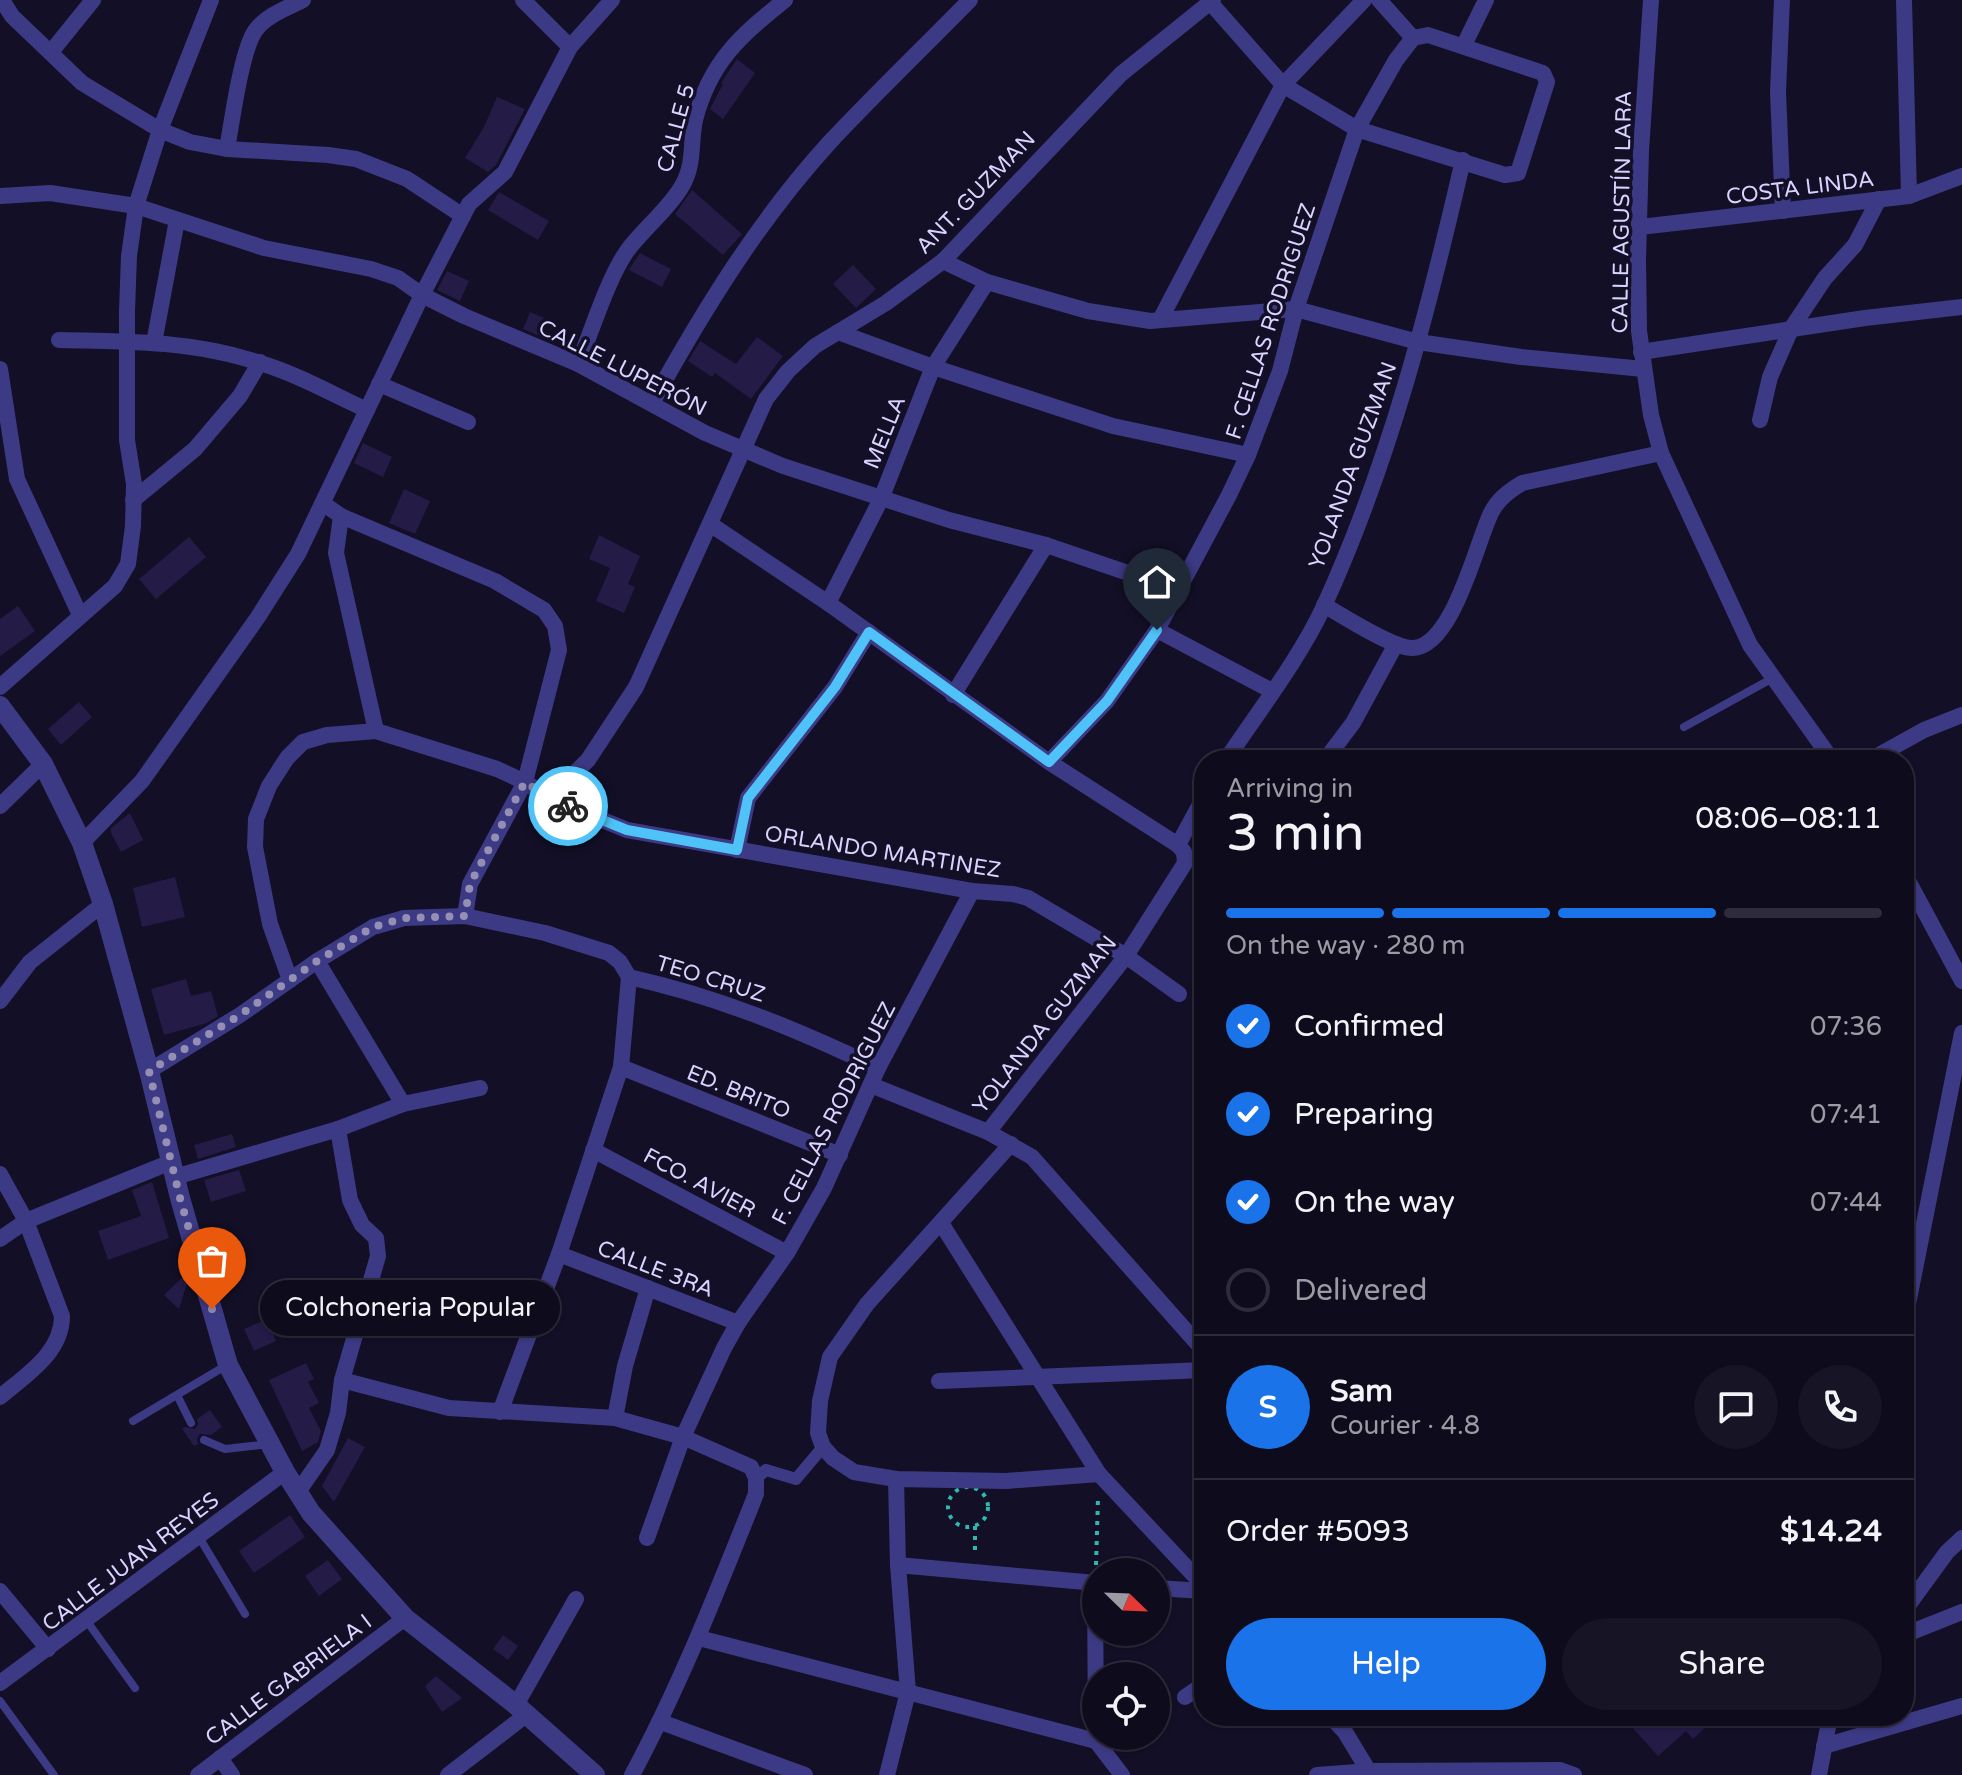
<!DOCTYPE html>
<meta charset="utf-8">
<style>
:root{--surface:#0e0b1c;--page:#171425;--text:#f1f3f6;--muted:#9b9ba3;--line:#2e2b3b;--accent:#1a73e8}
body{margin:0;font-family:"Varela Round",sans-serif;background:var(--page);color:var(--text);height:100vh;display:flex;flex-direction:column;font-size:30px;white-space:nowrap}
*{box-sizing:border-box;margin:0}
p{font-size:26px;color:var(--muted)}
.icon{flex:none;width:44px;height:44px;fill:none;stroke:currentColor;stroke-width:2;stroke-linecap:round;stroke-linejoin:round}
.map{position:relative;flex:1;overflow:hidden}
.panel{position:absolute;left:1194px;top:750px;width:720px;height:976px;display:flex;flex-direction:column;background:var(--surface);border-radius:32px;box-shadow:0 2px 6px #0004,0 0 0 2px var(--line)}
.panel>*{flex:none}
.needle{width:52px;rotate:113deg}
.fabs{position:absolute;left:1082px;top:1558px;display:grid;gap:16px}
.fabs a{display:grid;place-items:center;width:88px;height:88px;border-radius:50%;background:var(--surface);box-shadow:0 2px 6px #0004,0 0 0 2px var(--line);font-size:40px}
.pin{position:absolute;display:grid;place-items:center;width:68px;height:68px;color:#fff;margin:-82px -34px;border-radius:50% 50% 50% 0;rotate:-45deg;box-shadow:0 0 8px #0007}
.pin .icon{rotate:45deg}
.courier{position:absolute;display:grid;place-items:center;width:80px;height:80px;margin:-40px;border:6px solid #4fc3f7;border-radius:50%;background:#fff;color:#222;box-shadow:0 2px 10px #0007}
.bubble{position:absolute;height:56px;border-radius:28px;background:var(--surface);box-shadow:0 2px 6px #0004,0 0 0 2px var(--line);font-size:26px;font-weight:600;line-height:56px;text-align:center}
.overview em{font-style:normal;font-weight:600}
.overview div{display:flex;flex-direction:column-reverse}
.overview{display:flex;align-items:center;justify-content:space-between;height:136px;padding:0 32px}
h1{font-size:52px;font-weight:600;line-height:60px}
.bar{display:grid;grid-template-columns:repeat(4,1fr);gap:12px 8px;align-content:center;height:96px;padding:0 32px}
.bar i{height:10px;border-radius:6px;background:var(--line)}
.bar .selected{background:var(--accent)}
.bar p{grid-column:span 4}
.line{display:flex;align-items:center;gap:20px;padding:0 32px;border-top:2px solid var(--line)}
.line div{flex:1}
.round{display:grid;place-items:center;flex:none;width:84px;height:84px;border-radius:42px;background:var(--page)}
ol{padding:0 32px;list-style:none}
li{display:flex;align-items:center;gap:24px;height:88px}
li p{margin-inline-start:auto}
li .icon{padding:8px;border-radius:50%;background:var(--accent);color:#fff;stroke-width:4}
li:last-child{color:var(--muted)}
li i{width:44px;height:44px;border:4px solid var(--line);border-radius:50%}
.primary-button{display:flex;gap:16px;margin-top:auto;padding:16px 32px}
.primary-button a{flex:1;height:92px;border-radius:48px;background:var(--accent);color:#fff;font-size:32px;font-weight:600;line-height:92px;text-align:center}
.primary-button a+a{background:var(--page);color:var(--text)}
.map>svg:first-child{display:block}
.building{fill:#241b47}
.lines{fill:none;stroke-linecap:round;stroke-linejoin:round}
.path{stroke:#2fb8b0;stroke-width:4;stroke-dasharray:4 6;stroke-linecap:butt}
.service{stroke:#3d3a85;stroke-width:8}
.pedestrian{stroke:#3d3a85;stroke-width:12}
.minor{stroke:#3d3a85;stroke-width:16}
.tertiary{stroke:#3d3a85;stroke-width:20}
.done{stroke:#948fb3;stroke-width:8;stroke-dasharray:0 14.4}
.route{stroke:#4fc3f7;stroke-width:10}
.labels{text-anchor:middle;stroke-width:7;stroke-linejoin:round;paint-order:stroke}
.street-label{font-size:22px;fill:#d9d4ff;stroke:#130f26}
</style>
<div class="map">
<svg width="1962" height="1775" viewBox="0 0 1962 1775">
<rect width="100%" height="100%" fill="#130f26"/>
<g class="building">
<path d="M737 59 755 73 723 119 710 109 723 84 721 83Z"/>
<path d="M497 97 525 109 496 165 488 172 465 158 484 127Z"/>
<path d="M692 190 742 234 723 255 675 214Z"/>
<path d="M499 192 549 221 538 240 488 210Z"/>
<path d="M640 253 671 269 662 287 629 270Z"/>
<path d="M853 265 876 289 856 308 833 284Z"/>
<path d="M447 271 469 281 460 301 437 290Z"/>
<path d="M530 312 549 320 542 337 523 329Z"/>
<path d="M757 337 783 356 751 399 715 373 712 377 688 361 700 341 736 364Z"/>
<path d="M363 443 392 457 383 477 354 463Z"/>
<path d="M404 489 430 501 415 534 389 523Z"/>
<path d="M599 535 640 556 628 584 635 587 624 613 596 601 610 568 589 559Z"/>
<path d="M189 537 206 557 156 599 139 579Z"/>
<path d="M18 606 35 631 0 656V619Z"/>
<path d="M79 702 92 717 61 745 48 729Z"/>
<path d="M130 813 143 840 121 852 111 833V828Z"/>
<path d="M175 877 185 917 142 927 133 888Z"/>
<path d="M186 979 191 996 211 991 218 1016 207 1023 164 1035 151 989Z"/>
<path d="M232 1134 236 1147 198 1159 194 1145Z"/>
<path d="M239 1170 246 1191 211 1202 204 1180Z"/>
<path d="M152 1182 169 1238 108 1260 98 1231 141 1216 132 1190Z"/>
<path d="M188 1272 189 1277 179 1309 164 1295Z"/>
<path d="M267 1319 276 1341 254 1351 244 1329Z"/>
<path d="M306 1363 314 1379 308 1382 319 1403 309 1408 321 1431 318 1442 302 1451 269 1380Z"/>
<path d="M210 1410 222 1427 211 1435 200 1434 197 1438 198 1444 194 1446 182 1429 185 1427 195 1429 198 1424 197 1419Z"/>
<path d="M348 1438 365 1447 334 1502 322 1486Z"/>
<path d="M290 1515 305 1537 254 1573 239 1551Z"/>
<path d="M328 1560 342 1579 319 1596 305 1576Z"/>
<path d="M503 1635 518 1646 508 1660 493 1649Z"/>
<path d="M436 1676 462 1698 442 1712 425 1686Z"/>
<path d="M1622 1716H1703L1700 1718 1707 1726 1693 1739 1686 1731 1658 1756Z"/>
</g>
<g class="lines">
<g class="path">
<circle cx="968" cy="1507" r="20"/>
<path d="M975 1526V1555"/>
<path d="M1096 1565 1098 1498"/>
</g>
<g class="service">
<path d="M1684 727 1773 678"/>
<path d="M177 1395 191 1423"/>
<path d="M133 1421 227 1365"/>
<path d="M204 1440 225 1449 269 1444"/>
<path d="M199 1537 245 1614"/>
<path d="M86 1620 135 1688"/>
<path d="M0 1701 54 1775"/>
</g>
<path class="pedestrian" d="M756 1478 766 1470 796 1479 823 1447"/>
<g class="minor">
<path d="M2 0 12 16 82 83 160 130 190 142 227 149 328 155 356 159 407 179 463 216"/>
<path d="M523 0 570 47"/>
<path d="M1379 0 1413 38"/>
<path d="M1651 0 1641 151 1638 259 1639 331 1651 415 1661 453 1750 645 1832 760"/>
<path d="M1782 0 1778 92 1783 211"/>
<path d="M1904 0 1909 196"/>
<path d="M1464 45 1486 0"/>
<path d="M51 52 93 0"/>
<path d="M227 149C232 122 241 52 255 31 265 16 287 8 303 0"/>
<path d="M0 196 50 193 136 206 264 248 371 269 398 278 422 295 464 316 578 364 705 433 783 466 949 520 1046 545 1178 590"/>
<path d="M1640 227 1909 196 1962 176"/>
<path d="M943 261 987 282 1088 311 1150 321 1296 309 1418 342 1521 357 1643 369"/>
<path d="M1160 320 1283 85 1364 0"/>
<path d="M838 332 933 367 1113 426 1248 455"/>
<path d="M59 340C127 341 195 341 260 363 297 374 332 394 367 410"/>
<path d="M154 343 177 220"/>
<path d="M1641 352 1865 318 1962 307"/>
<path d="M578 364C592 331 607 280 627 251 643 229 669 209 682 186 695 164 690 143 695 120 710 62 740 36 785 0"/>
<path d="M0 369 17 479 80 615"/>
<path d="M379 384 468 422"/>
<path d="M652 403C703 311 758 221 829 143 875 94 924 47 970 0"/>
<path d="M1760 420 1770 377 1791 329 1825 278 1855 245 1879 199"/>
<path d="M133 500 195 449 240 396 260 362"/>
<path d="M324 504 341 516 495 581 544 610 555 626 559 650 525 782 470 884 465 916"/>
<path d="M341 516 336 553 376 731"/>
<path d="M710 524 828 603 1049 762 1178 845 1184 852 1185 863 1126 956 988 1132 871 1085"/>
<path d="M828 603 881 499 933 367 987 282"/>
<path d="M1324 605C1343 616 1394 649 1413 648 1453 646 1476 544 1491 513 1498 499 1509 491 1522 483L1661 453"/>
<path d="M1157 630 1272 691"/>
<path d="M0 687 115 586 128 564 133 526 134 484 127 440V311L129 256 136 206 160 130 211 0"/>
<path d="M953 695 1046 545"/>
<path d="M1226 760C1258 712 1300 658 1324 606 1389 464 1428 312 1463 160"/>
<path d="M1325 760 1353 723 1396 644"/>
<path d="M1870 760 1924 730 1962 715"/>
<path d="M1049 762 1107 701 1157 630 1229 495 1248 455 1280 371 1296 309 1357 129 1396 60 1413 38 1428 35 1543 73 1547 82 1518 173 1505 175 1357 129 1283 85 1208 0"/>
<path d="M549 798 588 760 636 687 766 399 788 371 815 346 886 303 943 261 1121 74 1213 0"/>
<path d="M0 806 43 764"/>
<path d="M82 843 142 781 258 617 298 554 422 295 469 204 505 172 570 47 612 0"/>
<path d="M1178 845 1204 797"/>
<path d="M737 850 748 798 835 687 869 632"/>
<path d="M1904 873 1962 981"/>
<path d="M317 961 403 1104"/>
<path d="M290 980 270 924 255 847 256 819 269 786 287 758 303 742 327 735 376 731 497 769 525 782 549 798 627 830 972 891 1013 894 1028 898 1126 956 1179 994"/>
<path d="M0 1001 30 962 103 904"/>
<path d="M621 1067 840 1155"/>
<path d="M149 1071 240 1015 317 961 373 927 404 918 465 916 545 933 609 953 620 962 629 977C719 997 796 1029 878 1068"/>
<path d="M988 1132 1032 1157 1204 1351"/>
<path d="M1011 1144 867 1304 830 1357 820 1401 818 1433 823 1447 833 1458 854 1472 896 1479 1006 1481 1099 1474"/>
<path d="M593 1150 787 1253"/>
<path d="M0 1174 26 1221 62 1316C62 1353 26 1375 0 1397"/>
<path d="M175 1177 338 1129 403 1104 480 1088"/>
<path d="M941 1223 1099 1474 1204 1586"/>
<path d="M0 1239 26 1221 171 1162"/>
<path d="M559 1254 738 1323"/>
<path d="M1904 1324 1962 1033"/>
<path d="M342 1380 449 1408 615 1418 683 1437 751 1467 756 1478V1494C718 1589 681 1684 632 1775"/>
<path d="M939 1381 1204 1370"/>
<path d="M500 1412 559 1254 621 1067 629 977"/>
<path d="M615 1418 625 1366 648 1288"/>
<path d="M298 1492 327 1450 338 1413 342 1380 378 1256 376 1238 362 1225 350 1200 338 1129"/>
<path d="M647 1538 683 1437 724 1348 738 1323 787 1253 824 1188 878 1068 972 891"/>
<path d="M898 1565 1096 1583"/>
<path d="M1095 1583 1096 1741 1122 1775"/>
<path d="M1156 1588 1204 1591"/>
<path d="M0 1591 48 1649"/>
<path d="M1904 1611 1947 1552 1962 1538"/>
<path d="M1904 1635 1962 1612"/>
<path d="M699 1638 1096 1741"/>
<path d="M0 1683 285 1472"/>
<path d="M1185 1697 1204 1684"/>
<path d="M516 1705 576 1599"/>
<path d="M1330 1716 1345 1732 1371 1775"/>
<path d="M661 1722 805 1775"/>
<path d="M1824 1746 1962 1706"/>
<path d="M220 1758 232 1775"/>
<path d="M198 1775 405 1618"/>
<path d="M448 1775 526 1715"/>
<path d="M887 1775 908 1692 898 1565 896 1479"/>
<path d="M1317 1775 1370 1771 1560 1770 1574 1775"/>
<path d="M1819 1775 1830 1716"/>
</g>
<path class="tertiary" d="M0 706 43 764 82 843 103 904 149 1071 180 1198 228 1365 285 1472 311 1513 405 1618 516 1705 595 1775"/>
</g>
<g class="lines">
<path class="done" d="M212 1309 180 1198 149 1071 240 1015 317 961 373 927 404 918 465 916 470 884 525 782 549 798 568 806"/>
<path class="route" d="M568 806 627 830 737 850 748 798 835 687 869 632 1049 762 1107 701 1157 630"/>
</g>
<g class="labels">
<g class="street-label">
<text transform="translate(675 128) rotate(-75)" y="8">CALLE 5</text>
<text transform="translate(1800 187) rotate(-7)" y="8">COSTA LINDA</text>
<text transform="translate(975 192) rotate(-46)" y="8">ANT. GUZMAN</text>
<text transform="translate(1621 212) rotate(-89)" y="8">CALLE AGUSTÍN LARA</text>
<text transform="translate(1270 321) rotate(-72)" y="8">F. CELLAS RODRIGUEZ</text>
<text transform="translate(623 367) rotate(27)" y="8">CALLE LUPERÓN</text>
<text transform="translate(884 432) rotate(-68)" y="8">MELLA</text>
<text transform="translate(1352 465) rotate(-70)" y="8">YOLANDA GUZMAN</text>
<text transform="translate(883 851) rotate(9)" y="8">ORLANDO MARTINEZ</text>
<text transform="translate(711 978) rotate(17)" y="8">TEO CRUZ</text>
<text transform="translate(1044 1024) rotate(-52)" y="8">YOLANDA GUZMAN</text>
<text transform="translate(739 1091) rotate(22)" y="8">ED. BRITO</text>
<text transform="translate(833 1113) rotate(-63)" y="8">F. CELLAS RODRIGUEZ</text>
<text transform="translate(700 1182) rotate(28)" y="8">FCO. AVIER</text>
<text transform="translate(656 1268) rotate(21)" y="8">CALLE 3RA</text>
<text transform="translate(130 1561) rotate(-37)" y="8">CALLE JUAN REYES</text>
<text transform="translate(288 1679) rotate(-37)" y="8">CALLE GABRIELA I</text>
</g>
</g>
</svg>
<div class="fabs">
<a><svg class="needle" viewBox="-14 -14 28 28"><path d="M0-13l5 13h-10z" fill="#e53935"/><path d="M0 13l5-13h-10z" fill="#9b9ba3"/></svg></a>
<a><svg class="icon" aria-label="locate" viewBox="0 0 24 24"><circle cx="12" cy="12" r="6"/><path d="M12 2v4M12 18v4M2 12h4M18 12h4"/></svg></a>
</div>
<div class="pin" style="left:212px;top:1309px;background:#ea580c"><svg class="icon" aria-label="bag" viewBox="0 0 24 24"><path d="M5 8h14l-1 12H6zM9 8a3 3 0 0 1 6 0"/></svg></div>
<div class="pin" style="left:1157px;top:630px;background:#1f2937"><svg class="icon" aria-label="home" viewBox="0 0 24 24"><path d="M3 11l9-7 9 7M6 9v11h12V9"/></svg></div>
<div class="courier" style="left:568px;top:806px"><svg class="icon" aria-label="bike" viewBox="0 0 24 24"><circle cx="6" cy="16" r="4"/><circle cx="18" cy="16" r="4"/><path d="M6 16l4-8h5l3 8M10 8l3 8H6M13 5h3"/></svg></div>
<div class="bubble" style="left:260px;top:1280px;width:300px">Colchoneria Popular</div>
<section class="panel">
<div class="overview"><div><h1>3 min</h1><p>Arriving in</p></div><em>08:06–08:11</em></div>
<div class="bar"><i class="selected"></i><i class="selected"></i><i class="selected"></i><i></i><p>On the way · 280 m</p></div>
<ol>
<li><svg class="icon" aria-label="check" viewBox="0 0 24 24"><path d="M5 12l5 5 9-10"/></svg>Confirmed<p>07:36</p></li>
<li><svg class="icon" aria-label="check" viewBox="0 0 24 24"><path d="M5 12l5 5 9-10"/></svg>Preparing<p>07:41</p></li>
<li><svg class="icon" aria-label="check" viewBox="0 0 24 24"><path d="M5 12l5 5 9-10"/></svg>On the way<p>07:44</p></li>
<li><i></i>Delivered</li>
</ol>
<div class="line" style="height:144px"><b class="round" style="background:var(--accent);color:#fff">S</b><div><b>Sam</b><p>Courier · 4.8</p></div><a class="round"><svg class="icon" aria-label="chat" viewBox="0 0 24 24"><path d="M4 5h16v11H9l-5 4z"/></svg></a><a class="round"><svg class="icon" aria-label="phone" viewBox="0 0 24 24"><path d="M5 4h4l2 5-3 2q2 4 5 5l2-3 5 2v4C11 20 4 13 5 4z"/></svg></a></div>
<div class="line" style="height:104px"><div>Order #5093</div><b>$14.24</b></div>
<div class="primary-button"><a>Help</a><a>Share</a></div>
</section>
</div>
